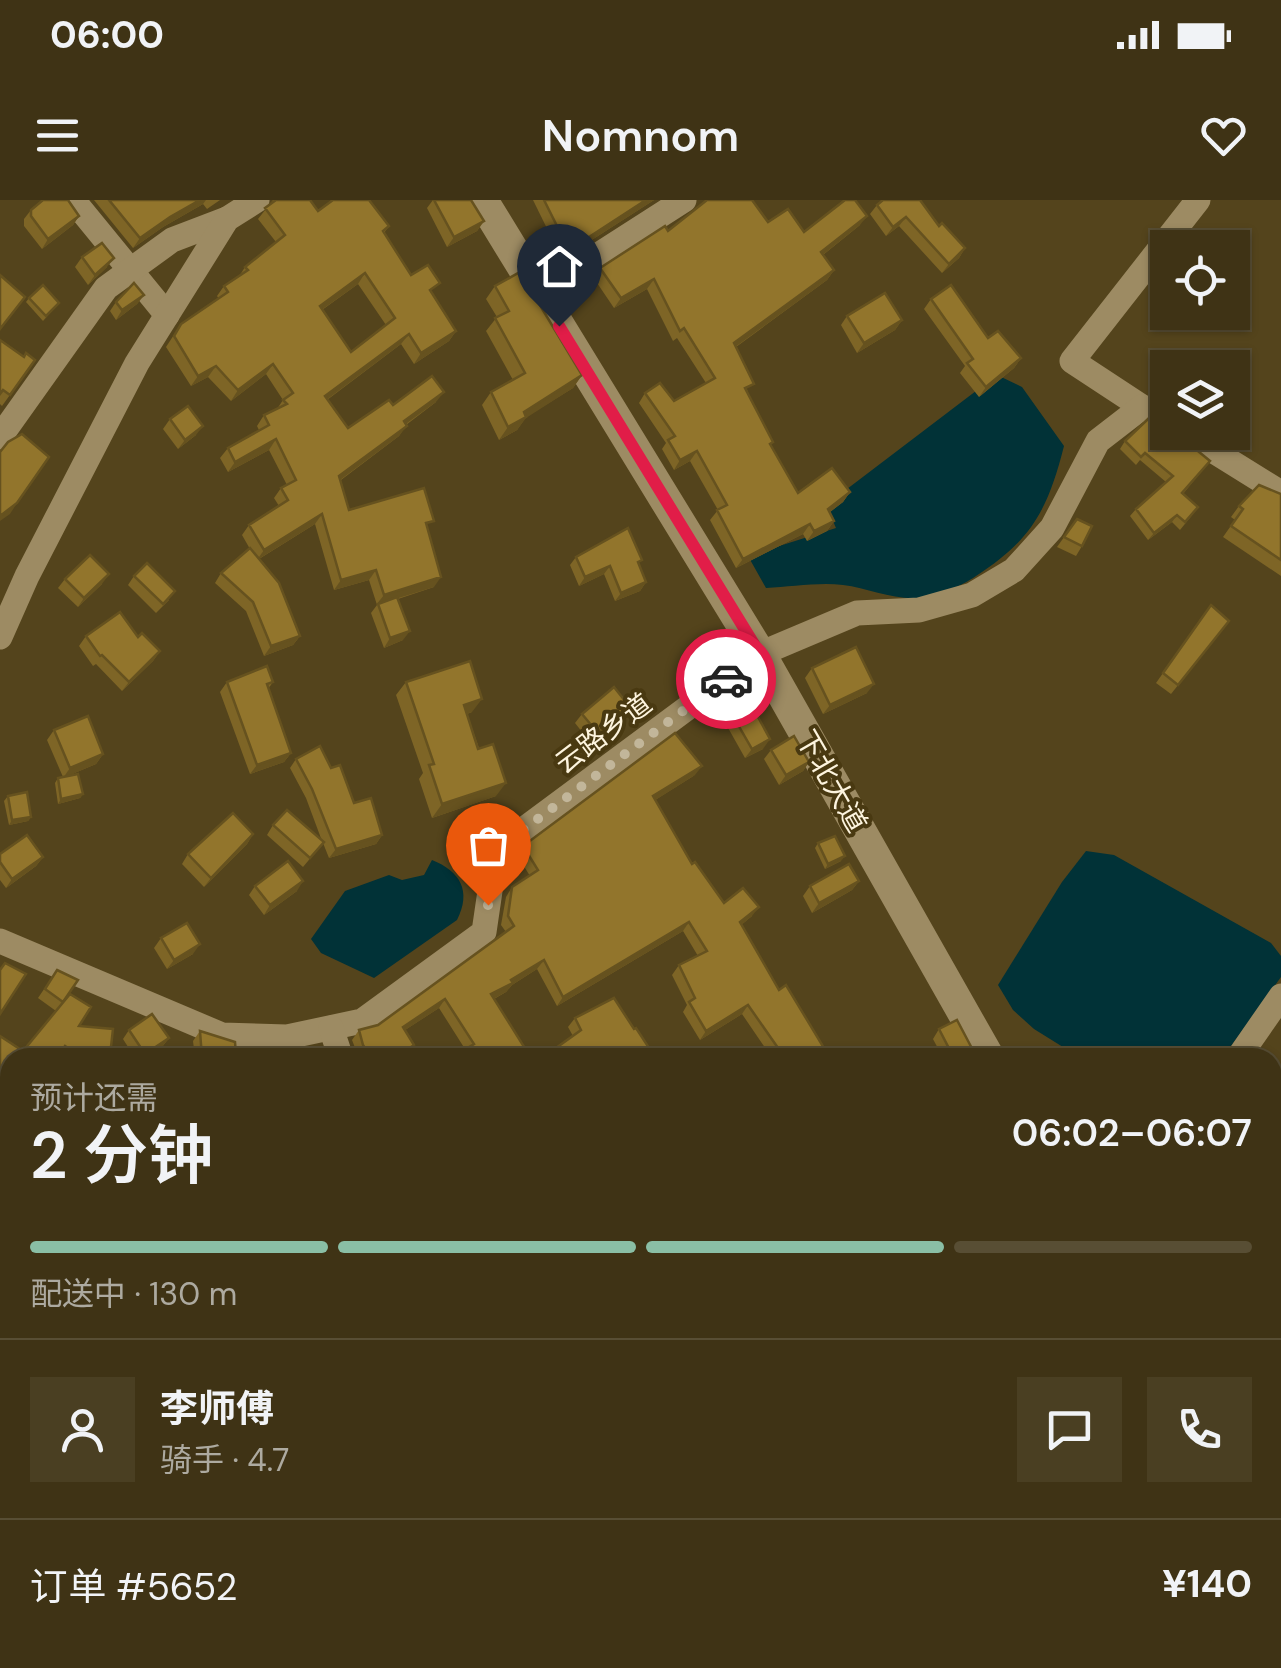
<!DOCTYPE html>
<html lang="zh">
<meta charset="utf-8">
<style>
:root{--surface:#3f3315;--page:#4a3f22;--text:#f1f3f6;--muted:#adaaa0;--line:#584e34;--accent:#8abfa5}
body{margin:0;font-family:"DM Sans","Noto Sans SC",sans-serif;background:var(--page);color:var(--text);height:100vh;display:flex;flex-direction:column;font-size:38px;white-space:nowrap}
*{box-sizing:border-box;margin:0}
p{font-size:32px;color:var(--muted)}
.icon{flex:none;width:55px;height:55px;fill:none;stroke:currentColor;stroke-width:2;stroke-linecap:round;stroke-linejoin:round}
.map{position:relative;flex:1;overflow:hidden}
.panel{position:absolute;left:0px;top:848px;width:1282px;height:622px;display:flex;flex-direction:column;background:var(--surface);border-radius:30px 30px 0 0;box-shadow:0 2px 8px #0004,0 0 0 2px var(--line)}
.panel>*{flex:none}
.fabs{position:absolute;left:1150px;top:30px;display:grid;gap:20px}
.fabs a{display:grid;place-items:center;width:100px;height:100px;border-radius:0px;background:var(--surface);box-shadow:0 2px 8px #0004,0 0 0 2px var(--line);font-size:50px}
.pin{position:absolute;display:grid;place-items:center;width:85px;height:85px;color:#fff;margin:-102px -42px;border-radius:50% 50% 50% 0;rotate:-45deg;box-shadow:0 0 10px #0007}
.pin .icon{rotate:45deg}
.courier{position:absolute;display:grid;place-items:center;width:100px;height:100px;margin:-50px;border:8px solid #e11d48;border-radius:50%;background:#fff;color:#222;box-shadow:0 2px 12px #0007}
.summary em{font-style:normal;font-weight:600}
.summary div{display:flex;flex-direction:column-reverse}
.summary{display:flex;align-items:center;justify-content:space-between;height:170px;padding:0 30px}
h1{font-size:65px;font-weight:600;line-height:75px}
.bar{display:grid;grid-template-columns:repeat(4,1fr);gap:15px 10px;align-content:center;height:120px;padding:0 30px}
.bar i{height:12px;border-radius:8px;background:var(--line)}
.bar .current{background:var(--accent)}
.bar p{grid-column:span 4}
.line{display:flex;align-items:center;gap:25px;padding:0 30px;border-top:2px solid var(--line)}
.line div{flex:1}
.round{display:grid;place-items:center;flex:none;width:105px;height:105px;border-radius:0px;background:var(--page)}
.status{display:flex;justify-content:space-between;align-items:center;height:70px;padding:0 50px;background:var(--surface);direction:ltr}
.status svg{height:28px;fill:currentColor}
header{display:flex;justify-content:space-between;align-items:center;height:130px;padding:0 30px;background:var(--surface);font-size:45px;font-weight:600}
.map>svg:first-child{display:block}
.green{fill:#306538}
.water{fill:#013237}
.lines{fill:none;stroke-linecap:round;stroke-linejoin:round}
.minor{stroke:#9d8b63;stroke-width:25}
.tertiary{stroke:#9d8b63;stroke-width:32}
.wall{fill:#7e6526;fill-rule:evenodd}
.shaded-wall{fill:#66521f}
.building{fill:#92752c;stroke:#66521f;stroke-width:2.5;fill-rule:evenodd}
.done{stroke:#c2b69a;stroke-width:10;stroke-dasharray:0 18}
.route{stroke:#e11d48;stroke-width:12}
.labels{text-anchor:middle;stroke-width:8;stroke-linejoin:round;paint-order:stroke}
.street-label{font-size:28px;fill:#fdf4de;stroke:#493911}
</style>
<div class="status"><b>06:00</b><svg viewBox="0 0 49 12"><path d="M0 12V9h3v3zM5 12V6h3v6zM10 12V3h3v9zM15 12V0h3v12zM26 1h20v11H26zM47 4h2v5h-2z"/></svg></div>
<header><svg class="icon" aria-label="menu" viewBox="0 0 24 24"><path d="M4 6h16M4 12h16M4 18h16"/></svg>Nomnom<svg class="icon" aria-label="heart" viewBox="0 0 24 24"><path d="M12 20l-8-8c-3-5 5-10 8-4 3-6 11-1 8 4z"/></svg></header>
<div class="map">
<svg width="1281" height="1468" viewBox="0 0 1281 1468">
<rect width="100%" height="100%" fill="#54441c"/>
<path class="green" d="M1273 1393 1281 1408V1468H766L773 1460H1272Z"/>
<g class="water">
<path d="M997 175 1022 187 1064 246C1048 309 1032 340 976 376 961 386 938 397 919 398 893 400 868 388 843 385 819 382 790 387 766 388L748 356 836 328 826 305Z"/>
<path d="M1086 651 1114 655 1271 743 1281 756V777L1223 857H1079L1034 829 1013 810 998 785 1062 682Z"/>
<path d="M432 660C460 671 472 691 457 720L374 778 321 753 311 739 345 691 389 675 402 680 424 675Z"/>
</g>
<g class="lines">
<g class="minor">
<path d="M73 0 167 115"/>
<path d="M539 93 684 0"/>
<path d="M1142 207 1072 161 1198 0"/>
<path d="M1183 232 1281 293"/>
<path d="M0 237 106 88 172 40 227 19"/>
<path d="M0 437 27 376 137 163 227 19 257 0"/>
<path d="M0 741 222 835 287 837 362 821 484 732 496 650 760 454 857 413 919 410 972 395 1014 370 1052 328 1098 241 1142 207 1168 223"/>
<path d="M331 828 341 858"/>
<path d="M1238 858 1281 796"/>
<path d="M1272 1035 1281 1033"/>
</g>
<g class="tertiary">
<path d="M482 0 760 454 989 858"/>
<path d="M1272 1348 1281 1363"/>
</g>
</g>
<g class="wall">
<path d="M94 0H220L207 9 203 4 163 27 133 48Z"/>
<path d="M273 0H310L318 11 389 26 384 33 411 75 433 94 456 131 449 141 414 164 401 144 327 200 348 228 393 205 436 202 406 225 399 236 341 280 349 310 428 330 434 387 398 399 403 440 384 448 371 413 377 405 369 380 334 390 315 324 259 359 300 436 293 445 264 456 246 411 215 383 221 373 250 349 242 335 249 325 279 306 274 298 281 288 287 285 269 250 228 272 220 258 228 248 259 230 257 226 264 215 277 209 283 200 266 174 231 201 208 177 191 186 166 147 181 124 219 99 217 96 224 86 240 75 245 67 276 42 258 19ZM358 84 386 125 351 152 322 110Z"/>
<path d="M433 0H471L484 21 477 31 447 47 427 8Z"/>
<path d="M533 0H654L562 59Z"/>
<path d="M877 5 939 26 965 48 959 58 942 73 899 26 886 36 870 14Z"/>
<path d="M31 10 79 16 73 25 42 49 24 26V19Z"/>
<path d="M768 22 804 32 860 25 823 55 834 70 827 80 736 147 748 193 771 246 798 293 850 292 843 302 830 312 834 321 827 331 807 341 803 334 736 368 710 320 718 310 690 261 674 270 662 249 666 243 639 203 645 193 674 201 706 183 677 138 673 141 647 89 614 108 593 77 600 68 668 31Z"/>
<path d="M82 57 107 67 88 85 75 67Z"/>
<path d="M495 86 582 175 573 188 526 217 517 230 499 240 482 205 491 192 513 180 486 131 497 117 486 99Z"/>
<path d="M144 95 137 104 116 120 110 111 116 102Z"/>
<path d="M29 98 59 103 43 121 26 102Z"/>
<path d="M931 99 1021 158 1014 168 979 197 960 173 965 166 924 109Z"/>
<path d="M847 116 902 120 895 130 857 153 841 125Z"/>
<path d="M0 140 24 157 35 160 2 206 0 204Z"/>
<path d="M170 219 196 235 178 249 163 229Z"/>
<path d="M1125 241 1204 268 1183 294 1193 314 1180 330 1172 322 1148 340 1130 316 1136 309 1166 282 1140 260 1136 265 1120 249Z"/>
<path d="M1281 294V376L1223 337 1235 320 1231 317 1239 306Z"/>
<path d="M1077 319 1082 346 1076 356 1057 347Z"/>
<path d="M576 357 639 365 646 382 640 391 615 401 604 374 579 386 570 365Z"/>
<path d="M134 376 169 400 156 413 128 385Z"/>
<path d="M65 379 102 384 78 407 58 388Z"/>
<path d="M1211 405 1222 430 1171 494 1156 483Z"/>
<path d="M86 436 138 437 160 451 153 461 122 491 96 464 93 466 79 446Z"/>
<path d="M812 468 867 493 823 514 805 478Z"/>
<path d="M227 482H273L268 489 291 553 284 562 250 574 220 492Z"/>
<path d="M406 482 472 512 467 514 496 596 432 618 419 579 423 573 396 495Z"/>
<path d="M629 506 623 515 590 542 575 523 582 514Z"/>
<path d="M733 516 763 549 745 558 727 526Z"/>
<path d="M54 530 103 554 96 564 65 577 83 594 80 598 58 604 55 583 58 578 63 577 47 540Z"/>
<path d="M771 550 809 562 803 571 779 585 764 559Z"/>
<path d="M296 559 331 568 354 603 382 635 376 644 329 658 323 643 303 667 267 635 273 625 322 641 306 598 290 568Z"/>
<path d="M695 575 655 600 692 664 724 703 752 716 741 725 779 790 830 858H772L742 814 700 840 683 812 687 805 672 775 679 765 698 756 683 731 557 806 537 769 512 785 506 792 494 799 531 858 465 849 439 808 405 830 408 854 403 858H359L352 840 359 830 378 825 506 732 501 725 506 697 512 687 530 676 517 655 523 646Z"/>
<path d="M8 596 31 617 28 621 9 625 4 601Z"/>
<path d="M253 634 247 644 204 687 182 664 188 654Z"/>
<path d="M818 643 841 661 825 669 815 648Z"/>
<path d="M0 654 43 657 36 666 6 688 0 680Z"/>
<path d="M859 681 852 690 812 713 803 696 810 686Z"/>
<path d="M255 686 297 691 264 715 249 695Z"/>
<path d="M161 738 193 754 167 769 154 748Z"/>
<path d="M57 770 78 780 61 806 109 858H63L59 855 10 858V898L0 911V836L23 851 56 811 38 798Z"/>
<path d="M575 818 655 858 573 836 568 827Z"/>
<path d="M939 829 977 858H943L933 839Z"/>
<path d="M129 830 169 838 162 847 147 858H135L123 839Z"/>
<path d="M200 831 236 855 250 858H195L193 841Z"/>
</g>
<g class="shaded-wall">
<path d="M200 0H206L203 4 163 27 133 48 140 38 170 17Z"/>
<path d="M646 0H654L562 59 569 50Z"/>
<path d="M79 16 73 25 42 49 48 39Z"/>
<path d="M867 16 860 25 814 62 821 52Z"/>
<path d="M906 17 899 26 886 36 893 27Z"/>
<path d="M484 21 477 31 447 47 454 37Z"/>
<path d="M965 48 959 58 942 73 949 64Z"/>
<path d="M114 58 107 67 88 85 95 75Z"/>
<path d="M834 70 827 80 727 153 734 143Z"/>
<path d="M365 73 358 84 313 116 320 106Z"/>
<path d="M654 79 647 89 614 108 621 98Z"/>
<path d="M144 95 137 104 116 120 122 110Z"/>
<path d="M902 120 895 130 857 153 864 143Z"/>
<path d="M456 131 449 141 414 164 421 153Z"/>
<path d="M409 134 401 144 317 207 325 196Z"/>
<path d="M1021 158 1014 168 979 197 986 187Z"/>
<path d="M273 164 266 174 231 201 238 190Z"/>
<path d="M216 166 208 177 191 186 198 176Z"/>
<path d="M582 175 573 188 526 218 517 230 499 240 508 227 524 212Z"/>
<path d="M444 192 436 202 396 231 404 221Z"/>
<path d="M203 226 196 235 178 249 185 240Z"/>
<path d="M407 226 399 236 332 286 339 276Z"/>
<path d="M276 239 269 250 228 272 235 262Z"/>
<path d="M697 251 690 261 674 270 680 260Z"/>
<path d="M850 292 843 302 821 319 828 309Z"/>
<path d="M17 303 10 314 0 321V316Z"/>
<path d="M322 314 315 324 257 360 264 350Z"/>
<path d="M1177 315 1172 322 1148 340 1154 333Z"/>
<path d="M834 321 827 331 807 341 814 331Z"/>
<path d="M810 324 803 334 736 368 743 359Z"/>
<path d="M610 366 604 374 579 386 585 377Z"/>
<path d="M376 370 369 380 334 390 341 380Z"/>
<path d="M109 374 102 384 78 407 84 398Z"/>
<path d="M441 377 434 387 376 405 384 395Z"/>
<path d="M646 382 640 391 615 401 621 393Z"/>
<path d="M410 431 403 440 384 448 390 438Z"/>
<path d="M300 436 293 445 264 456 271 446Z"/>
<path d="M160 451 153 461 122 491 129 482Z"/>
<path d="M874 484 867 493 823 514 830 505Z"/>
<path d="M482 499 472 512 454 518 464 505Z"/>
<path d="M629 506 623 515 590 542 597 532Z"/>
<path d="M770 539 763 549 745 558 752 549Z"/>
<path d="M291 553 284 562 250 574 257 565Z"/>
<path d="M103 554 96 564 63 578 70 568Z"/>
<path d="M809 562 803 571 779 585 786 575Z"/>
<path d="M702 566 695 575 646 606 653 596Z"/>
<path d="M506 583 496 596 432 618 442 604Z"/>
<path d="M83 594 80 598 58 604 61 599Z"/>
<path d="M31 617 28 621 9 625 12 620Z"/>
<path d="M253 634 247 644 204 687 211 678Z"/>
<path d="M382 635 376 644 329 658 336 649Z"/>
<path d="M845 656 841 661 825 669 828 664Z"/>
<path d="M43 657 36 666 6 688 12 679Z"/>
<path d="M303 681 297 691 264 715 270 705Z"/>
<path d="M859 681 852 690 812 713 819 703Z"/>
<path d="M759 707 752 716 733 732 740 722Z"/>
<path d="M689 722 683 731 557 806 563 797Z"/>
<path d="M200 744 193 754 167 769 174 760Z"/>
<path d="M544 760 537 769 512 785 506 792 484 804 491 794Z"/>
<path d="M445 799 439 808 396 836 403 827Z"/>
<path d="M748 805 742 814 700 840 706 831Z"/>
<path d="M169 838 162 847 147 858H143L145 854Z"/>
<path d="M414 845 408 854 403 858H395Z"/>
</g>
<g class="building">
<path d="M43 0H68L79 16 48 39 31 16V10Z"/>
<path d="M109 0H200L170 17 140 38Z"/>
<path d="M276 0H310L318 11 333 0H369L389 26 383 31 411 75 428 65 440 83 430 90 456 131 421 153 409 134 325 196 348 228 389 200 393 205 432 176 444 192 404 221 407 226 339 276 349 310 424 288 434 321 426 323 441 377 384 395 376 370 341 380 322 314 264 350 249 325 288 300 281 288 296 280 276 239 235 262 228 248 269 225 264 215 287 204 283 200 293 193 273 164 238 190 216 166 198 176 174 136 181 124 228 92 224 86 248 70 245 67 285 35 265 8ZM365 73 395 118 351 152 320 106Z"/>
<path d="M434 0H471L484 21 454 37Z"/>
<path d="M544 0H646L569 50Z"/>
<path d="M707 0H752L768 22 788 9 804 32 845 0H855L867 16 821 52 834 70 734 143 754 184 745 188 773 242 770 244 798 293 832 268 850 292 828 309 834 321 814 331 810 324 743 359 717 310 727 305 697 251 680 260 668 240 675 236 645 193 660 183 674 201 715 178 684 128 680 131 654 79 621 98 600 68 665 26 668 31Z"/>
<path d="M883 0H920L939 26 942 23 965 48 949 64 906 17 893 27 877 5Z"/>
<path d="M102 43 114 58 95 75 82 57Z"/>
<path d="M520 72 582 175 524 212 526 217 508 227 491 192 525 173 495 118 509 111 495 86Z"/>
<path d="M0 75 25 97 0 129Z"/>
<path d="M134 83 144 95 122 110 116 102Z"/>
<path d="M43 85 59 103 46 116 29 98Z"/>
<path d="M951 85 988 138 998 131 1021 158 986 187 967 163 973 159 931 99Z"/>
<path d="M885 93 902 120 864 143 847 116Z"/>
<path d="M0 140 24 157 26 153 35 160 10 195 3 190 0 194Z"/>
<path d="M188 206 203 226 185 240 170 219Z"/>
<path d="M1148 219 1188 250 1193 247 1210 261 1182 293 1198 307 1185 322 1177 315 1154 333 1136 309 1173 276 1145 253 1141 257 1125 241Z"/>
<path d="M22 234 49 257 17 303 0 316V252L8 242Z"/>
<path d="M1259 285 1281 294V360L1231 326 1243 309 1239 306Z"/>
<path d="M1077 319 1092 326 1082 346 1064 337Z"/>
<path d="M628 328 642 360 638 362 646 382 621 393 610 366 585 377 576 357Z"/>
<path d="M250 348 279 383 300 436 271 446 253 402 221 373Z"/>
<path d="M90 355 109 374 84 398 65 379Z"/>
<path d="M147 363 175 391 163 404 134 376Z"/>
<path d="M397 397 410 431 390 438 378 404Z"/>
<path d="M1211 405 1229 421 1178 485 1163 473Z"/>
<path d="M120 412 138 437 142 433 160 451 129 482 102 455 100 456 86 436Z"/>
<path d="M856 447 874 484 830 505 812 468Z"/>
<path d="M470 461 482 499 464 505 478 549 493 544 506 583 442 604 429 565 434 564 406 482Z"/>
<path d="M267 466 273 482 267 484 291 553 257 565 227 482Z"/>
<path d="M614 487 629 506 597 532 582 514Z"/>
<path d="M752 506 770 539 752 549 733 516Z"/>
<path d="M88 516 103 554 70 568 54 530Z"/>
<path d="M675 533 702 566 653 596 692 664 695 662 724 703 743 688 759 707 740 722 779 790 786 785 830 858H785L748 805 706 831 689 802 695 798 679 765 707 751 689 722 563 797 544 760 511 780 513 783 491 794 531 858H451L474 844 445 799 403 827 414 845 395 858H371L363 845 359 830 378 825 514 726 508 716 512 687 538 670 523 646Z"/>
<path d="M794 536 809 562 786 575 771 550Z"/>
<path d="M320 546 331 568 340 565 354 603 371 598 382 635 336 649 312 589 296 559Z"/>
<path d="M78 574 83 594 61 599 58 578Z"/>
<path d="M27 592 31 617 12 620 8 596Z"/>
<path d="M287 610 324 642 310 658 273 625Z"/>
<path d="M233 613 253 634 211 678 188 654Z"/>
<path d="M27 635 43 657 12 679 0 662V654Z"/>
<path d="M835 636 845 656 828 664 818 643Z"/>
<path d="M288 661 303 681 270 705 255 686Z"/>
<path d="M849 664 859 681 819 703 810 686Z"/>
<path d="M187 723 200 744 174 760 161 738Z"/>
<path d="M5 763 26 774 0 814V770Z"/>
<path d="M57 770 78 780 63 802 45 789Z"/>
<path d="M70 794 91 807 79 826 113 829 110 856 93 855 91 858H83L65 846 57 858H10V897L6 903 0 899V836L23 851Z"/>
<path d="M614 798 634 829 636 828 655 857 542 858 581 830 575 818Z"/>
<path d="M152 814 169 838 145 854 129 830Z"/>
<path d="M957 820 977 858H954L939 829Z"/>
<path d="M200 831 235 842 236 855 248 851 250 858H202Z"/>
<path d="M72 1460 80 1468H62Z"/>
</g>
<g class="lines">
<path class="done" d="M488 705 496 650 726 479"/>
<path class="route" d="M559 126 760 454 726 479"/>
</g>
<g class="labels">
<g class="street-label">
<text transform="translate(603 533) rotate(-37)" y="10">云路乡道</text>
<text transform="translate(832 581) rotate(60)" y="10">下北大道</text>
</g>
</g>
</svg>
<div class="fabs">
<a><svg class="icon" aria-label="locate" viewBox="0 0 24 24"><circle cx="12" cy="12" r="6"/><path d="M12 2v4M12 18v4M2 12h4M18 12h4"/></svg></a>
<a><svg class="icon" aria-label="layers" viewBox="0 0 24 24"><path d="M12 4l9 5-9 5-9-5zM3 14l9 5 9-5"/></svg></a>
</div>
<div class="pin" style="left:488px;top:705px;background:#ea580c"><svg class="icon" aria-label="bag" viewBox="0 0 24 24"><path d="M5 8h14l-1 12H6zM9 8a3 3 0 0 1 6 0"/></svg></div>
<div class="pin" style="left:559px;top:126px;background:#1f2937"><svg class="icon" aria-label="home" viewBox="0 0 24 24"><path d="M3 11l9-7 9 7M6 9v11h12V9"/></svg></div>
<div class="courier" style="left:726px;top:479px"><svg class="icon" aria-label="car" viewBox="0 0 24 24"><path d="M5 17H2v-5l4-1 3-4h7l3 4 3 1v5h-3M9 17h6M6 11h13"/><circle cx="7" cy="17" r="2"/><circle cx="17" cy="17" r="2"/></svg></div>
<section class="panel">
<div class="summary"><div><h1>2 分钟</h1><p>预计还需</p></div><em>06:02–06:07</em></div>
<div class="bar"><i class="current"></i><i class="current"></i><i class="current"></i><i></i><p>配送中 · 130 m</p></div>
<div class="line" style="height:180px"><a class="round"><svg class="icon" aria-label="person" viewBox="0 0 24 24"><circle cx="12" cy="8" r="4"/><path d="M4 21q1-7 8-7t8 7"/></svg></a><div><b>李师傅</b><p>骑手 · 4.7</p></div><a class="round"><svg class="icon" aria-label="chat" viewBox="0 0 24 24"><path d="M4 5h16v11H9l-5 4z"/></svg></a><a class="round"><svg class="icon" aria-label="phone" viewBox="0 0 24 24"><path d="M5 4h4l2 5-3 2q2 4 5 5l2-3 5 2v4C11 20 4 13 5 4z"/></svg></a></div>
<div class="line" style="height:130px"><div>订单 #5652</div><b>¥140</b></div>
</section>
</div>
